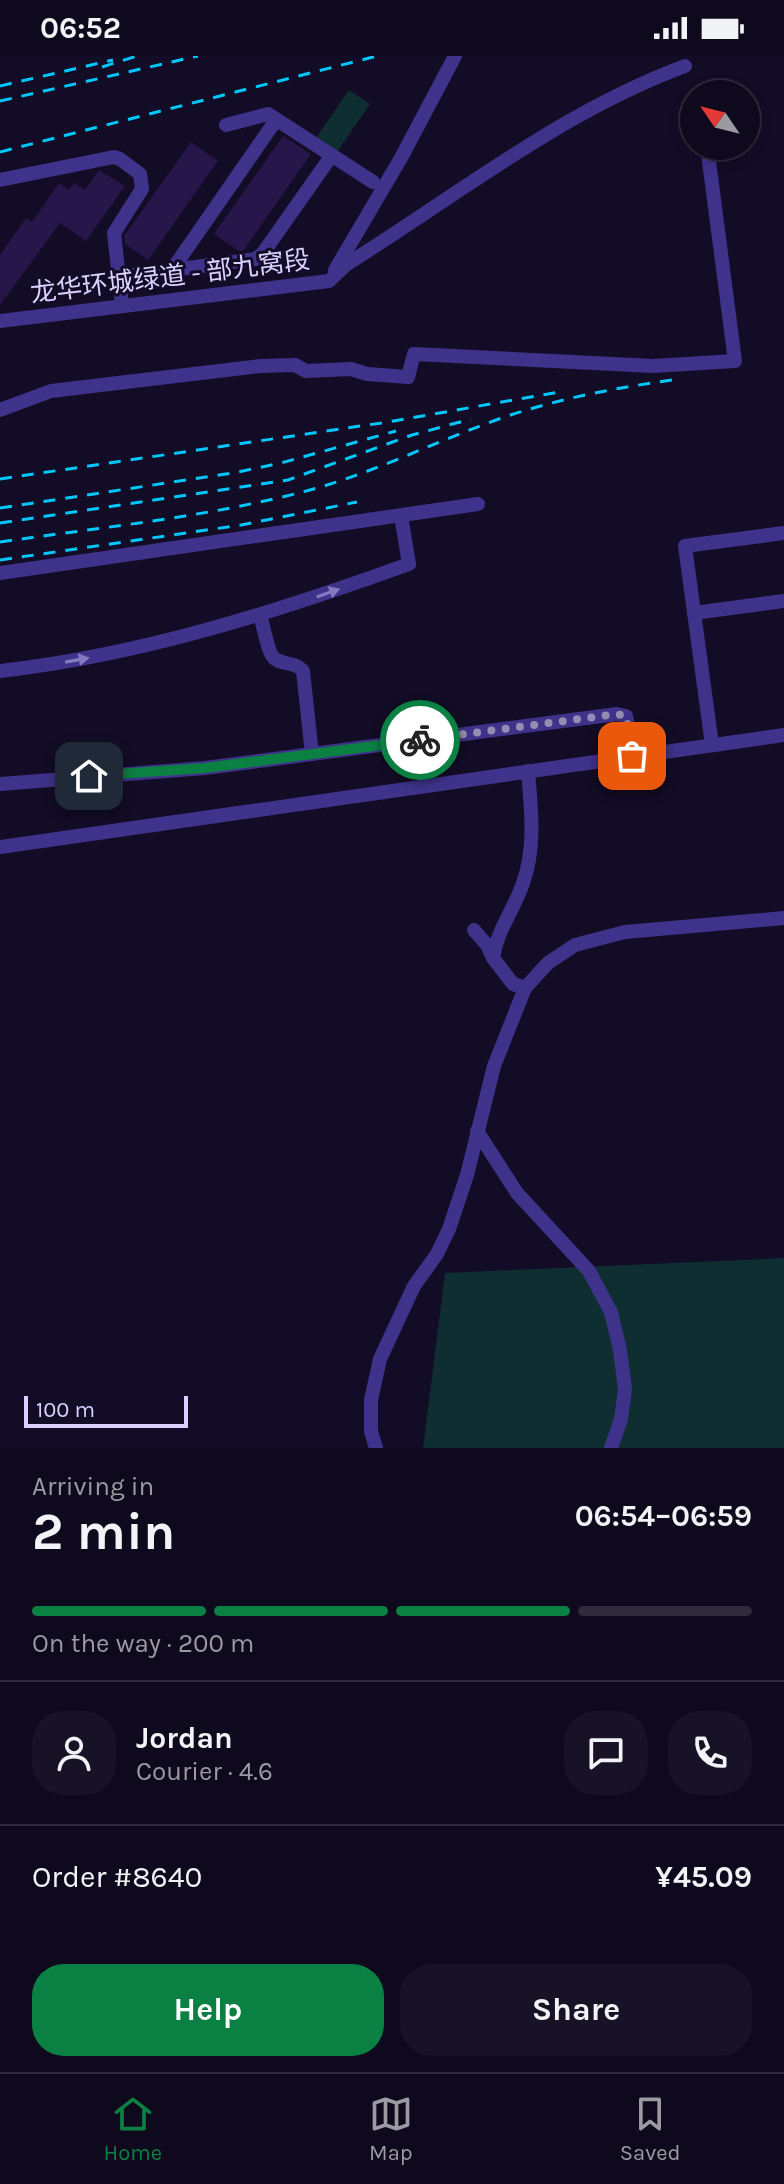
<!DOCTYPE html>
<meta charset="utf-8">
<style>
:root{--surface:#0e091c;--page:#171225;--text:#f1f3f6;--muted:#9b9aa3;--line:#2e2a3b;--accent:#0b8043}
body{margin:0;font-family:Karla,"Noto Sans SC",sans-serif;background:var(--page);color:var(--text);height:100vh;display:flex;flex-direction:column;font-size:30px;white-space:nowrap}
*{box-sizing:border-box;margin:0}
p{font-size:26px;color:var(--muted)}
.icon{flex:none;width:44px;height:44px;fill:none;stroke:currentColor;stroke-width:2;stroke-linecap:round;stroke-linejoin:round}
.map{position:relative;height:1392px;overflow:hidden}
.sheet{display:flex;flex-direction:column;background:var(--surface);flex:1}
.sheet>*{flex:none}
.needle{width:52px;rotate:305deg}
.tools{position:absolute;left:680px;top:24px;display:grid;gap:16px}
.tools a{display:grid;place-items:center;width:80px;height:80px;border-radius:50%;background:var(--surface);box-shadow:0 4px 12px #0003,0 0 0 2px var(--line);font-size:40px}
.scale{position:absolute;left:24px;bottom:20px;width:164px;box-sizing:border-box;padding-left:8px;border:4px solid #dbd1ff;border-top:0;font-size:22px;line-height:28px;white-space:nowrap;color:#dbd1ff;-webkit-text-stroke:6px #130c26;paint-order:stroke}
.pin{position:absolute;display:grid;place-items:center;width:68px;height:68px;color:#fff;margin:-34px;border-radius:16px;box-shadow:0 4px 12px #0006}
.courier{position:absolute;display:grid;place-items:center;width:80px;height:80px;margin:-40px;border:6px solid #0b8043;border-radius:50%;background:#fff;color:#222;box-shadow:0 2px 10px #0007}
.headline em{font-style:normal;font-weight:700}
.headline div{display:flex;flex-direction:column-reverse}
.headline{display:flex;align-items:center;justify-content:space-between;height:136px;padding:0 32px}
h1{font-size:52px;font-weight:700;line-height:60px}
.bar{display:grid;grid-template-columns:repeat(4,1fr);gap:12px 8px;align-content:center;height:96px;padding:0 32px}
.bar i{height:10px;border-radius:6px;background:var(--line)}
.bar .on{background:var(--accent)}
.bar p{grid-column:span 4}
.line{display:flex;align-items:center;gap:20px;padding:0 32px;border-top:2px solid var(--line)}
.line div{flex:1}
.round{display:grid;place-items:center;flex:none;width:84px;height:84px;border-radius:32px;background:var(--page)}
.action{display:flex;gap:16px;margin-top:auto;padding:16px 32px}
.action a{flex:1;height:92px;border-radius:32px;background:var(--accent);color:#fff;font-size:32px;font-weight:700;line-height:92px;text-align:center}
.action a+a{background:var(--page);color:var(--text)}
.status{display:flex;justify-content:space-between;align-items:center;height:56px;padding:0 40px;background:var(--surface);direction:ltr}
.status svg{height:22px;fill:currentColor}
.dock{display:flex;justify-content:space-around;align-items:center;height:112px;border-top:2px solid var(--line);background:var(--surface);font-size:22px;color:var(--muted)}
.dock a{display:grid;justify-items:center;gap:4px}
.dock .on{color:var(--accent)}
.map>svg:first-child{display:block}
.green{fill:#0e2e31}
.building{fill:#261649}
.lines{fill:none;stroke-linecap:round;stroke-linejoin:round}
.minor{stroke:#3f328a;stroke-width:14}
.rail{stroke:#00c7fc;stroke-width:3;stroke-dasharray:12 10;stroke-linecap:butt}
.oneway{fill:#857abf}
.done{stroke:#958cb3;stroke-width:8;stroke-dasharray:0 14.4}
.route{stroke:#0b8043;stroke-width:10}
.labels{text-anchor:middle;stroke-width:6;stroke-linejoin:round;paint-order:stroke}
.street-label{font-size:26px;fill:#dbd1ff;stroke:#130c26}
</style>
<div class="status"><b>06:52</b><svg viewBox="0 0 49 12"><path d="M0 12V9h3v3zM5 12V6h3v6zM10 12V3h3v9zM15 12V0h3v12zM26 1h20v11H26zM47 4h2v5h-2z"/></svg></div>
<div class="map">
<svg width="784" height="1392" viewBox="0 0 784 1392">
<rect width="100%" height="100%" fill="#130c26"/>
<g class="green">
<path d="M349 34 370 48 337 96 316 82Z"/>
<path d="M784 1202V1392H423L445 1217Z"/>
</g>
<g class="building">
<path d="M283 80 311 98 243 195H239L214 178Z"/>
<path d="M191 86 218 105 148 204 125 188 124 180Z"/>
<path d="M99 114 125 130 86 185 60 167 0 249V199L26 162 32 166 59 127 69 134 74 127 85 134Z"/>
</g>
<g class="lines">
<g class="minor">
<path d="M226 69 268 58 373 126"/>
<path d="M0 124 114 101 120 103 140 118 142 133 114 177 122 249"/>
<path d="M172 214 276 64"/>
<path d="M335 214 401 102 455 0"/>
<path d="M118 221 256 203 263 197 332 99"/>
<path d="M329 225 347 208C458 139 561 56 685 10"/>
<path d="M0 265 329 225"/>
<path d="M0 354 51 335 260 310 295 309 306 315 351 313 367 318 408 321 414 298 653 310 735 305 707 90"/>
<path d="M0 517 478 448"/>
<path d="M694 557 784 545"/>
<path d="M260 559C263 568 268 597 274 602 284 610 295 605 303 615L312 698"/>
<path d="M0 615C141 599 276 556 409 508L401 460"/>
<path d="M712 689 685 490 784 477"/>
<path d="M0 728 205 712 617 658 626 660 627 664 632 700"/>
<path d="M0 791 784 679"/>
<path d="M474 874 487 889 493 902"/>
<path d="M525 932 513 928 493 902C497 874 514 854 523 827 536 791 531 752 528 715"/>
<path d="M477 1075 517 1137 589 1215 611 1256 620 1294 625 1333 621 1363 611 1392"/>
<path d="M376 1392 371 1375V1344L380 1303 414 1230 437 1198 449 1173 467 1119 494 1010 525 932 548 907 575 889 625 876 784 862"/>
</g>
<g class="rail">
<path d="M102 11 137 0"/>
<path d="M0 30 113 4"/>
<path d="M0 45 198 0"/>
<path d="M0 96 377 0"/>
<path d="M0 423 388 366 559 336"/>
<path d="M0 452 233 417 281 407 396 375"/>
<path d="M0 467 288 424 412 379 471 363"/>
<path d="M0 486C103 471 209 461 310 434 369 418 424 391 480 370 544 345 612 332 680 323"/>
<path d="M0 504 241 469 357 446"/>
</g>
</g>
<defs><path id="oneway-solid" d="M-6-.8H1V-3.2L6.5 0L1 3.2V.8H-6Z" transform="scale(2)"/></defs>
<g class="oneway">
<use href="#oneway-solid" transform="translate(328 537) rotate(-19)"/>
<use href="#oneway-solid" transform="translate(77 604) rotate(-10)"/>
</g>
<g class="lines">
<path class="done" d="M420 684 617 658 626 660 627 664 632 700"/>
<path class="route" d="M89 720 205 712 420 684"/>
</g>
<g class="labels">
<g class="street-label">
<text transform="translate(170 220) rotate(-7)" y="9">龙华环城绿道 - 部九窝段</text>
</g>
</g>
</svg>
<div class="tools">
<a><svg class="needle" viewBox="-14 -14 28 28"><path d="M0-13l5 13h-10z" fill="#e53935"/><path d="M0 13l5-13h-10z" fill="#9b9aa3"/></svg></a>
</div>
<div class="scale">100 m</div>
<div class="pin" style="left:632px;top:700px;background:#ea580c"><svg class="icon" aria-label="bag" viewBox="0 0 24 24"><path d="M5 8h14l-1 12H6zM9 8a3 3 0 0 1 6 0"/></svg></div>
<div class="pin" style="left:89px;top:720px;background:#1f2937"><svg class="icon" aria-label="home" viewBox="0 0 24 24"><path d="M3 11l9-7 9 7M6 9v11h12V9"/></svg></div>
<div class="courier" style="left:420px;top:684px"><svg class="icon" aria-label="bike" viewBox="0 0 24 24"><circle cx="6" cy="16" r="4"/><circle cx="18" cy="16" r="4"/><path d="M6 16l4-8h5l3 8M10 8l3 8H6M13 5h3"/></svg></div>
</div>
<section class="sheet">
<div class="headline"><div><h1>2 min</h1><p>Arriving in</p></div><em>06:54–06:59</em></div>
<div class="bar"><i class="on"></i><i class="on"></i><i class="on"></i><i></i><p>On the way · 200 m</p></div>
<div class="line" style="height:144px"><a class="round"><svg class="icon" aria-label="person" viewBox="0 0 24 24"><circle cx="12" cy="8" r="4"/><path d="M4 21q1-7 8-7t8 7"/></svg></a><div><b>Jordan</b><p>Courier · 4.6</p></div><a class="round"><svg class="icon" aria-label="chat" viewBox="0 0 24 24"><path d="M4 5h16v11H9l-5 4z"/></svg></a><a class="round"><svg class="icon" aria-label="phone" viewBox="0 0 24 24"><path d="M5 4h4l2 5-3 2q2 4 5 5l2-3 5 2v4C11 20 4 13 5 4z"/></svg></a></div>
<div class="line" style="height:104px"><div>Order #8640</div><b>¥45.09</b></div>
<div class="action"><a>Help</a><a>Share</a></div>
</section>
<nav class="dock">
<a class="on"><svg class="icon" aria-label="home" viewBox="0 0 24 24"><path d="M3 11l9-7 9 7M6 9v11h12V9"/></svg>Home</a>
<a><svg class="icon" aria-label="map" viewBox="0 0 24 24"><path d="M3 6l6-2 6 2 6-2v14l-6 2-6-2-6 2zM9 4v14M15 6v14"/></svg>Map</a>
<a><svg class="icon" aria-label="saved" viewBox="0 0 24 24"><path d="M7 4h10v16l-5-4-5 4z"/></svg>Saved</a>
</nav>
